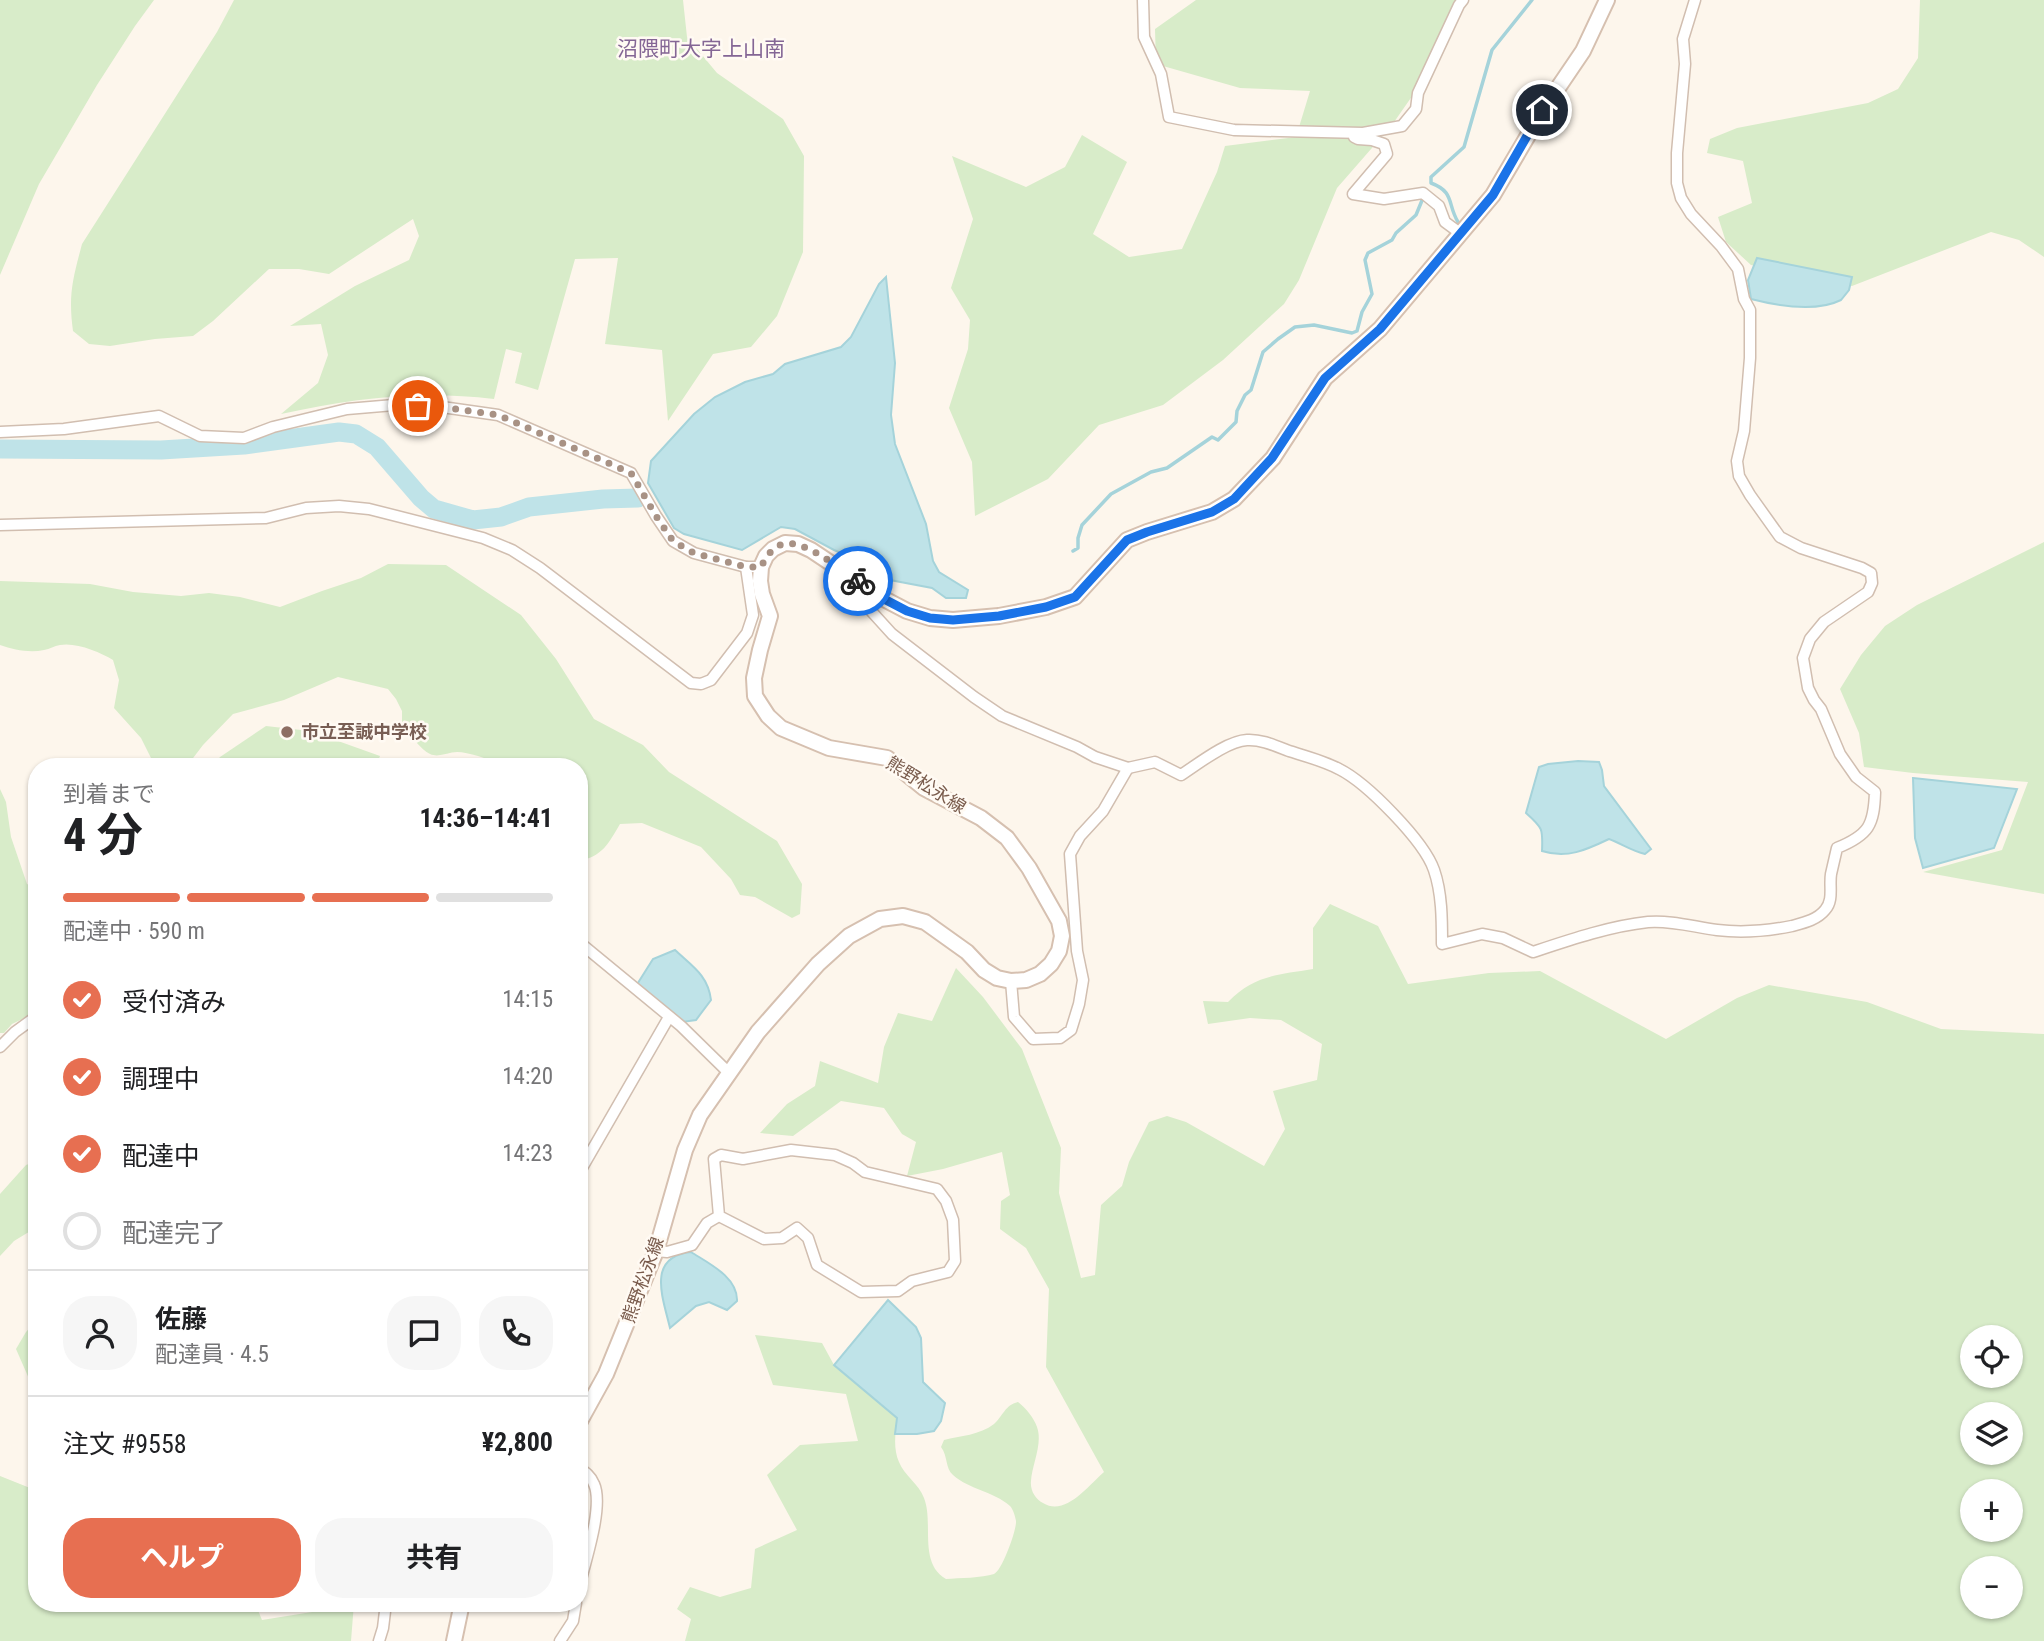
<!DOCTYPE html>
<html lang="ja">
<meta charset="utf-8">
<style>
:root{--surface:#fff;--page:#f6f6f6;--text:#202124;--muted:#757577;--line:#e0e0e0;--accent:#e76f51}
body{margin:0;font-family:"Roboto Condensed","Noto Sans JP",sans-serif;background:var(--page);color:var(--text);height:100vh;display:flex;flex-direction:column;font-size:26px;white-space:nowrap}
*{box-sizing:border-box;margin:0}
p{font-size:23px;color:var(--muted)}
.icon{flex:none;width:38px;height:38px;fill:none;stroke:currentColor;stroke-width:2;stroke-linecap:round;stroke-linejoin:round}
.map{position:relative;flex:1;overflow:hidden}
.sheet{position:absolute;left:28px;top:758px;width:560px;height:854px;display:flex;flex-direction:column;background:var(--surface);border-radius:28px;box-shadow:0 2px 5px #0004}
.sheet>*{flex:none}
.fabs{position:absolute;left:1960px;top:1325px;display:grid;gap:14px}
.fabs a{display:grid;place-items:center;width:63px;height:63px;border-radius:50%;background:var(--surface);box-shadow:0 2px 5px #0004;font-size:35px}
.pin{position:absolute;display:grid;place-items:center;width:60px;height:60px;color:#fff;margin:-30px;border:4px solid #fff;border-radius:50%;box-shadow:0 2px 7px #0007}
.courier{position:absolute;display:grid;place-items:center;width:70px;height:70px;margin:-35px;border:5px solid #1a73e8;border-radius:50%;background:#fff;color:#222;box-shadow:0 2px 9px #0007}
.overview em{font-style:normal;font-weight:700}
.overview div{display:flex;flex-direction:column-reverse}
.overview{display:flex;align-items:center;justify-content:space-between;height:119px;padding:0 35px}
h1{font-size:46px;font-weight:700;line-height:52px}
.bar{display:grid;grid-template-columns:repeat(4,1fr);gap:10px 7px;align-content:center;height:84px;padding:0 35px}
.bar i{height:9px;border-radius:5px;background:var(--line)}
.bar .current{background:var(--accent)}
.bar p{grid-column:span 4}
.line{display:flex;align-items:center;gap:18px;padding:0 35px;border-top:2px solid var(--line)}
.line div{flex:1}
.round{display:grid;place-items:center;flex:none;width:74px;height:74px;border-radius:28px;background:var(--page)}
ol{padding:0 35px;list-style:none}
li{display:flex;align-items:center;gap:21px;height:77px}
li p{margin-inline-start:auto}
li .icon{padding:7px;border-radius:50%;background:var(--accent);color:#fff;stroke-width:4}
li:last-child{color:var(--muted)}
li i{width:38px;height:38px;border:4px solid var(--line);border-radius:50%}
.action{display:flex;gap:14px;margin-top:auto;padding:14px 35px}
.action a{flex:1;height:80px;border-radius:28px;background:var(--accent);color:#fff;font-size:28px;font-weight:700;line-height:80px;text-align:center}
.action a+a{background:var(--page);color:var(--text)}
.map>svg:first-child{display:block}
.green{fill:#d8ecc9;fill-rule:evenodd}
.water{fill:#bfe3e8;stroke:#a5d3da;stroke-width:2}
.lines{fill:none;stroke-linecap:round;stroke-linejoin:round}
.stream{stroke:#a5d3da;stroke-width:3.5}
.river{stroke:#bfe3e8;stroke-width:19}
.minor-casing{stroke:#d1beb0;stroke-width:13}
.secondary-casing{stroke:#d6c0b0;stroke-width:18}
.minor{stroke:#fff;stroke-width:10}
.secondary{stroke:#fff;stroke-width:14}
.done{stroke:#a89285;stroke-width:7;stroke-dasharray:0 12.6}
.route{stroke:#1a73e8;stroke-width:9}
.education-dot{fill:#8d6e63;stroke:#fffaf3;stroke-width:2.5}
.labels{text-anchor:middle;stroke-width:5;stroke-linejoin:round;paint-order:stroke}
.education-label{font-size:18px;font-weight:bold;fill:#785e54;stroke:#fffaf3;text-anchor:start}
.street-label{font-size:18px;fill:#7a5c4d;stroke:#fffaf3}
.quarter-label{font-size:21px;fill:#846695;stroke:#fffaf3}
</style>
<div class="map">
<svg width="2044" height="1641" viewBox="0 0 2044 1641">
<rect width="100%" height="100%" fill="#fdf6ec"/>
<g class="green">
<path d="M0 0H154L135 26 97 85 39 184 0 275Z"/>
<path d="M234 0H683L687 37 717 73 783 119 804 156 803 252 777 316 751 347 713 354 668 421 662 350 605 344 618 258 575 259 538 390 515 383 522 353 506 349 494 399C419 390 355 398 281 414L318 383 328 355 321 324 290 326 355 286 409 260 419 236 413 219 329 274 299 269H269L213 321 193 336 155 339 110 346 89 344 73 331C68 295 73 278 82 244L217 32Z"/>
<path d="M1196 0H1460L1415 92 1392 125 1337 188 1299 280 1284 304 1223 360 1163 405 1099 425 1048 479 975 516 972 462 949 408 968 349 970 320 951 288 973 219 952 156 1026 187 1065 167 1082 135 1127 162 1093 234 1129 257 1182 249 1217 172 1225 146 1296 137 1310 91 1240 88 1156 64 1155 29Z"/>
<path d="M1920 0H2044V257L2019 240 1991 232 1852 286 1751 265 1726 242 1718 217 1752 203 1743 161 1707 153 1710 139 1737 128 1868 103 1898 89 1918 58Z"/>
<path d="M2044 542V894L1923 872 2002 850 2028 782 1913 773 1864 767 1859 733 1840 689 1861 655 1885 626 1917 605Z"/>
<path d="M388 564 446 565 521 615 556 659 594 719 643 745 669 772 777 841 802 884 800 914 792 918 755 897 740 895 731 879 701 847 642 823 620 824C608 844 603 856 579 861V766H505C493 761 470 752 457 752 448 752 439 758 430 754 421 750 411 735 402 727V711L396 699 388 689 338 677 284 700 233 714 203 745 187 766H155L141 738 114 708 119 680 113 660C100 652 76 642 60 645 54 646 50 649 44 650 30 653 14 650 0 645V581L90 584 133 592 181 596 209 593 240 597 280 607 322 591 361 578Z"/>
<path d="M266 726 310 731 380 756 376 766H212L220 757Z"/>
<path d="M0 789 6 802 11 837 27 884 37 890V1012L12 1024 4 1033H0Z"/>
<path d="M1330 904 1378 926 1408 984 1489 973 1540 971 1666 1039 1737 998 1769 985 1867 1002 1941 1029 2044 1034V1641H685L691 1619 677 1609 690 1587 720 1597 751 1588 755 1549 797 1530 767 1475 800 1445 858 1441 846 1394 773 1385 755 1335 822 1343 834 1365 898 1418C895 1431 893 1449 899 1462 904 1475 919 1484 924 1498 934 1523 918 1563 946 1579 959 1578 982 1578 994 1574 1002 1571 1017 1529 1016 1521 1015 1516 1013 1509 1010 1506 993 1491 970 1490 953 1475 945 1468 948 1456 941 1447L944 1440C960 1436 980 1435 994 1424 1003 1416 1005 1405 1018 1402 1026 1408 1034 1418 1037 1427 1043 1444 1032 1464 1031 1481 1030 1490 1035 1499 1043 1503 1065 1517 1088 1486 1104 1472L1046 1367 1049 1289 1026 1248 1000 1229 1001 1201 1010 1195 1002 1152 943 1169 907 1176 916 1142 902 1134 884 1108 841 1101 793 1136 760 1133 787 1104 815 1086 820 1061 878 1083 884 1047 898 1013 932 1021 956 968 983 997 1022 1049 1061 1148 1059 1193 1081 1278 1095 1275 1101 1205 1122 1186 1129 1162 1149 1122 1167 1116 1186 1122 1264 1166 1285 1129 1273 1091 1317 1080 1322 1044 1281 1020 1250 1018 1208 1024 1203 1001 1228 1002C1254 975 1277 975 1313 969V928ZM1972 1337H2011V1376H1972ZM1972 1414H2011V1452H1972ZM1972 1491H2011V1530H1972ZM1972 1568H2011V1606H1972Z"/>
<path d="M37 1161V1227L14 1241 0 1256V1194L26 1165Z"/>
<path d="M37 1320V1397L16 1349 26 1332Z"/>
<path d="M0 1476 30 1488 37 1478V1603H255L262 1620 312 1612 325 1603H354L351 1641H0Z"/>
</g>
<g class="water">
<path d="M1757 258 1852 277 1849 290 1841 300C1815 313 1778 306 1751 299L1748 280Z"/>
<path d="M886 277 895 363 891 415 895 444 926 524 933 561 939 572 968 590 966 598H946L932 588 890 580 867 564 834 550 795 529 781 527 742 550 684 534 674 528 648 483 651 461 694 414 715 397 745 382 773 374 785 364 841 347 851 337 879 284Z"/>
<path d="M1578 761 1599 762 1602 770 1604 786 1651 849 1645 854C1632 851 1622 844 1609 839 1586 850 1567 859 1542 851 1543 829 1543 828 1526 813L1539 767 1548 764Z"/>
<path d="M1913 778 2017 789 1994 848 1923 868 1915 838Z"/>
<path d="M675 950C692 966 708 975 711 1000L696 1020 682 1022 636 986 653 959Z"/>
<path d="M691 1252C708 1263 738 1277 737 1301L727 1310 709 1302 696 1306 670 1328C663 1298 646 1257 691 1252Z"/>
<path d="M888 1300 916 1327 921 1338 923 1382 945 1403 941 1421 934 1431 917 1434H895L897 1418 834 1365Z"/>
</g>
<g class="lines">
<g class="stream">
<path d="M1458 222C1447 204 1455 192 1431 183V177L1464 147 1492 50 1532 0"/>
<path d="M1073 551 1078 548V538L1082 525 1111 494 1151 472 1167 468 1212 437 1218 440 1236 422 1237 411 1245 395 1251 390 1263 352 1278 339 1295 327 1314 325 1352 333 1357 331 1362 312 1372 294 1365 260 1368 253 1392 240 1396 233 1416 215 1423 198"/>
</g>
<path class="river" d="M0 449 161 450 244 445 339 432 356 434 377 447 421 498 434 509 473 520 501 517 529 507 603 499 638 498"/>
<defs>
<g id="minor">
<path d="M1143 0 1144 37 1161 74 1169 117 1234 130 1363 133 1402 126 1416 109 1418 93 1459 5 1463 0"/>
<path d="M1354 137 1358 139 1372 140 1384 144 1387 154 1353 194 1384 199 1423 193 1439 206 1445 222 1460 233"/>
<path d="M0 432 64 429 159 416 200 436 244 438 273 427 347 409 394 405 442 407 498 415 631 473 656 516 673 541 694 553 746 567H761"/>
<path d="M0 525 266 518 306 508 339 506 369 509 483 538 512 550 540 568 691 683 701 684 711 680 747 633 753 615 746 567"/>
<path d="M851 576 852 590 892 634 974 697 1002 716 1077 747 1095 757 1128 768 1155 762 1181 775C1198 764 1227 741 1247 740 1261 739 1276 746 1289 751 1305 756 1324 761 1339 769 1367 783 1424 841 1434 870 1442 893 1442 920 1442 944L1482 934 1503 938 1533 952C1569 940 1610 926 1648 922 1671 920 1694 927 1717 930 1742 933 1767 931 1792 926 1803 923 1817 920 1825 910 1834 900 1829 886 1831 874 1833 865 1835 857 1837 848 1869 835 1874 825 1875 792L1856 777 1840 754 1821 709 1814 700 1808 688 1803 658 1810 639 1824 622 1868 592 1872 583 1871 573 1862 568 1801 548 1780 537 1750 495 1739 476 1737 461 1744 431 1750 358V310L1744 299 1738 269 1721 246 1691 214 1681 198 1677 183V153L1685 64 1683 39 1695 0"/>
<path d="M579 942 681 1026 729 1073"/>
<path d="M1011 981 1014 1017 1033 1039 1060 1038 1071 1030 1079 1004 1083 980 1077 951 1070 854 1080 836 1103 811 1128 768"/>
<path d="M0 1047 15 1032 37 1016"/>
<path d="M579 1173 669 1017"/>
<path d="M656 1251 667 1252 692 1245 707 1223 719 1216 764 1239 782 1238 797 1228 808 1238 817 1265 861 1292 898 1291 912 1281 948 1272 955 1261 953 1220 946 1201 937 1189 865 1172 853 1163 835 1155 791 1150 743 1159 721 1155 714 1159 719 1216"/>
<path d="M579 1468C585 1472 591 1476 594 1484 604 1506 585 1562 579 1587"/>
<path d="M379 1641 383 1628 386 1603"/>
<path d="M560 1641 573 1621 576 1603"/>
</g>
<g id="secondary">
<path d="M579 1423 606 1374 656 1251 685 1150 700 1115 758 1032 818 964 849 936 880 919 903 916 925 922 967 952 984 970 997 978 1011 981 1026 980 1040 974 1051 964 1059 951 1062 936 1059 921 1029 868 1007 838 981 818 924 788 887 758 829 748 781 728 768 716 755 696 754 678 760 650 770 616 762 594 760 581 761 567 766 556 773 549 785 543 798 544 811 550 886 600 907 611 930 618 953 620 999 616 1046 607 1075 597 1127 540 1147 532 1212 512 1234 499 1273 458 1325 378 1380 329 1493 195 1543 110 1583 51 1607 0"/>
<path d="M454 1641 462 1603"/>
</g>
</defs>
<use href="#minor" class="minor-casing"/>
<use href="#secondary" class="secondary-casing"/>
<use href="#minor" class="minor"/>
<use href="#secondary" class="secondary"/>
</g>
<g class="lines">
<path class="done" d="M418 406 442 407 498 415 631 473 656 516 673 541 694 553 746 567H761C766 557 773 546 784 544 804 539 842 570 858 581"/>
<path class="route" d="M858 581 886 600 907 611 930 618 953 620 999 616 1046 607 1075 597 1127 540 1147 532 1212 512 1234 499 1272 458 1325 378 1380 329 1493 195 1542 110"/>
</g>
<circle class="education-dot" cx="287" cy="732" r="7"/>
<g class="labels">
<g class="education-label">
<text x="301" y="738">市立至誠中学校</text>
</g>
<g class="street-label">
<text transform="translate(926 785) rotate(32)" y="6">熊野松永線</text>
<text transform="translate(643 1280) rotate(-70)" y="6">熊野松永線</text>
</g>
<g class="quarter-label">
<text x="701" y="56">沼隈町大字上山南</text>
</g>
</g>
</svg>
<div class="fabs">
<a><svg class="icon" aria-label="locate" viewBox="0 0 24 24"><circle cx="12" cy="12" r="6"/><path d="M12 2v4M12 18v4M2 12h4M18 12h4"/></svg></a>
<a><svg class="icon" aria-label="layers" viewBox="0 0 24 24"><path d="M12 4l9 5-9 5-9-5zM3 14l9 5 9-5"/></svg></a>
<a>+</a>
<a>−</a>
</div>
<div class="pin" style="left:418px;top:406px;background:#ea580c"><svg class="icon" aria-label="bag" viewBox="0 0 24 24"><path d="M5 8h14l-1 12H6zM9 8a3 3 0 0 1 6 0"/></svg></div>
<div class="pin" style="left:1542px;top:110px;background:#1f2937"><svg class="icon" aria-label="home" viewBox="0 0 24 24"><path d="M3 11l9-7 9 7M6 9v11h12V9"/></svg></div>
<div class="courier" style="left:858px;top:581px"><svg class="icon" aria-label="bike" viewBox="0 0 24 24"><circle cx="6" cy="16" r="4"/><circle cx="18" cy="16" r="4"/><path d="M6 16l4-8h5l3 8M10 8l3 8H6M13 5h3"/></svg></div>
<section class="sheet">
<div class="overview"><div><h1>4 分</h1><p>到着まで</p></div><em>14:36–14:41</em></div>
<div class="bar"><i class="current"></i><i class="current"></i><i class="current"></i><i></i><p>配達中 · 590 m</p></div>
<ol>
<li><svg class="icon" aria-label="check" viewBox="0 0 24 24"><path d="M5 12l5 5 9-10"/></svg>受付済み<p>14:15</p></li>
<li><svg class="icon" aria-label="check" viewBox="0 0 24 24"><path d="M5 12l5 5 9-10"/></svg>調理中<p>14:20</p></li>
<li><svg class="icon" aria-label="check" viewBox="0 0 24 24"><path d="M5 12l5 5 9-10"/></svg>配達中<p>14:23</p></li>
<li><i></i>配達完了</li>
</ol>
<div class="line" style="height:126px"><a class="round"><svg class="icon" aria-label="person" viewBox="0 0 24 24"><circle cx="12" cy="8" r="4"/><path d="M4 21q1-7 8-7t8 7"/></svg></a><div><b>佐藤</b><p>配達員 · 4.5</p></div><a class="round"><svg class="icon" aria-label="chat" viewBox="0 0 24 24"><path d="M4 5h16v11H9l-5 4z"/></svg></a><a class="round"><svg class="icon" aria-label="phone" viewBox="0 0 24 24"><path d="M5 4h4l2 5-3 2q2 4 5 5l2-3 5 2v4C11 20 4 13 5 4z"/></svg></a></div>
<div class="line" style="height:91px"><div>注文 #9558</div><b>¥2,800</b></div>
<div class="action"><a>ヘルプ</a><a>共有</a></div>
</section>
</div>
